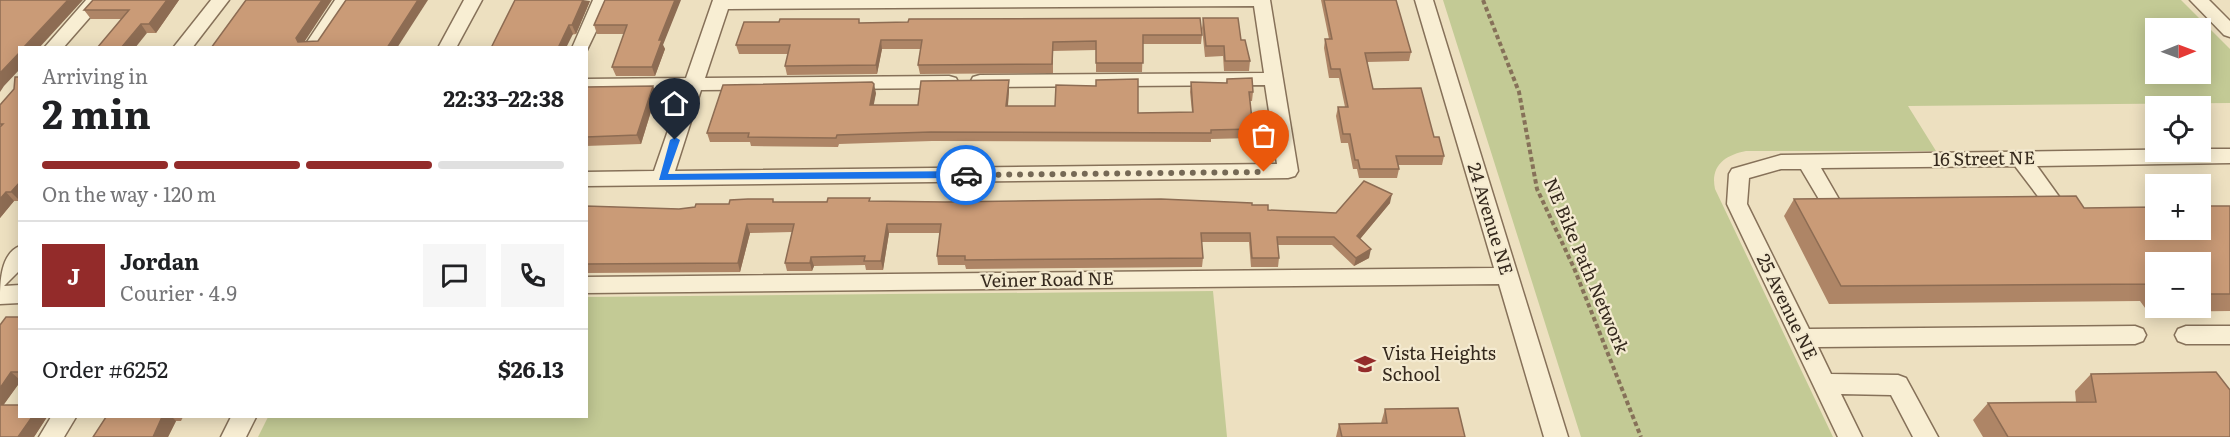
<!DOCTYPE html>
<meta charset="utf-8">
<style>
:root{--surface:#fff;--page:#f6f6f6;--text:#202124;--muted:#757577;--line:#e0e0e0;--accent:#932b2a}
body{margin:0;font-family:Literata,serif;background:var(--page);color:var(--text);height:100vh;display:flex;flex-direction:column;font-size:22px;white-space:nowrap}
*{box-sizing:border-box;margin:0}
p{font-size:20px;color:var(--muted)}
.icon{flex:none;width:33px;height:33px;fill:none;stroke:currentColor;stroke-width:2;stroke-linecap:round;stroke-linejoin:round}
.map{position:relative;flex:1;overflow:hidden}
.sheet{position:absolute;left:18px;top:46px;width:570px;height:372px;display:flex;flex-direction:column;background:var(--surface);border-radius:0px;box-shadow:0 3px 15px #0003}
.sheet>*{flex:none}
.needle{width:39px;rotate:89deg}
.fabs{position:absolute;left:2145px;top:18px;display:grid;gap:12px}
.fabs a{display:grid;place-items:center;width:66px;height:66px;border-radius:0px;background:var(--surface);box-shadow:0 3px 15px #0003;font-size:30px}
.pin{position:absolute;display:grid;place-items:center;width:51px;height:51px;color:#fff;margin:-62px -26px;border-radius:50% 50% 50% 0;rotate:-45deg;box-shadow:0 0 6px #0007}
.pin .icon{rotate:45deg}
.courier{position:absolute;display:grid;place-items:center;width:60px;height:60px;margin:-30px;border:4px solid #1a73e8;border-radius:50%;background:#fff;color:#222;box-shadow:0 2px 8px #0007}
.summary em{font-style:normal;font-weight:700}
.summary div{display:flex;flex-direction:column-reverse}
.summary{display:flex;align-items:center;justify-content:space-between;height:102px;padding:0 24px}
h1{font-size:39px;font-weight:700;line-height:45px}
.bar{display:grid;grid-template-columns:repeat(4,1fr);gap:9px 6px;align-content:center;height:72px;padding:0 24px}
.bar i{height:8px;border-radius:4px;background:var(--line)}
.bar .selected{background:var(--accent)}
.bar p{grid-column:span 4}
.line{display:flex;align-items:center;gap:15px;padding:0 24px;border-top:2px solid var(--line)}
.line div{flex:1}
.round{display:grid;place-items:center;flex:none;width:63px;height:63px;border-radius:0px;background:var(--page)}
.map>svg:first-child{display:block}
.green{fill:#c3ca95;fill-rule:evenodd}
.lines{fill:none;stroke-linecap:round;stroke-linejoin:round}
.minor-casing{stroke:#867159;stroke-width:3}
.path{stroke:#867159;stroke-width:4;stroke-dasharray:4.5 3;stroke-linecap:butt}
.minor{fill:#f8eed3;fill-rule:evenodd}
.wall{fill:#ae8566;fill-rule:evenodd}
.shaded-wall{fill:#8d6c53}
.building{fill:#ca9b77;stroke:#8d6c53;stroke-width:1.5}
.route{fill:#1a73e8}
.done{stroke:#756956;stroke-width:6;stroke-dasharray:0 10.8}
.labels{text-anchor:middle;stroke-width:4.5;stroke-linejoin:round;paint-order:stroke}
.street-label{font-size:18px;fill:#35291d;stroke:#f4ead0}
.poi-label{font-size:18px;fill:#35291d;stroke:#f4ead0;text-anchor:start}
</style>
<div class="map">
<svg width="2230" height="437" viewBox="0 0 2230 437">
<rect width="100%" height="100%" fill="#ede0c0"/>
<g class="green">
<path d="M1443 0H2181L2230 49V103L1908 106 1936 151H1746C1725 155 1710 166 1715 189L1833 437H1581ZM2156 28H2200V74H2156Z"/>
<path d="M1213 291 1227 437H258L268 417H586L587 297Z"/>
</g>
<g class="lines">
<defs>
<g id="minor">
<path d="M86 0H105L63 48H44Z"/>
<path d="M211 0H229L192 48H173Z"/>
<path d="M335 0H353L321 48H303Z"/>
<path d="M464 0H482L456 48H438Z"/>
<path d="M593 0H611L586 52V48H572Z"/>
<path d="M713 0H1270L1298 171 1295 176 1288 178 586 186V172L654 171 682 90 586 91V79L686 78ZM1254 6 1264 73 980 75 973 77 971 81 973 85 980 87 1265 85 1277 164 675 171 701 90 949 88 956 86 958 82 956 78 949 76 705 78 728 9Z"/>
<path d="M1415 0H1433L1568 437H1544L1499 284 586 293V277L1494 268Z"/>
<path d="M2190 0H2209L2230 21V37L2224 35Z"/>
<path d="M2200 149H2230V163L2037 166 2060 198 2057 203 2050 205 2043 203 2015 166 1821 168 1840 201 1837 206 1830 208 1823 206 1801 169H1781L1749 178 1747 204 1809 329 2135 326 2143 329 2146 335 2143 341 2135 344 1818 347 1831 374 1898 375 1906 378 1938 437H1913L1891 395 1841 394 1862 437H1838L1727 204 1729 174 1732 169 1781 155Z"/>
<path d="M20 246V270L4 286 20 285V303L0 304C0 283 0 254 20 246Z"/>
<path d="M2186 326H2230V344H2186L2178 341 2175 335 2178 329Z"/>
<path d="M51 417H76L64 437H39Z"/>
<path d="M231 417H256L246 437H221Z"/>
</g>
</defs>
<use href="#minor" class="minor-casing"/>
<path class="path" d="M1483 0 1519 92 1537 189 1574 268 1641 437"/>
<use href="#minor" class="minor"/>
</g>
<g class="wall">
<path d="M93 0H179L156 33H147L121 19H91L84 10Z"/>
<path d="M605 0 663 45 665 49 655 76H616L612 67 624 34H597L594 25Z"/>
<path d="M1321 0H1396L1411 52 1409 61 1367 62 1373 89 1434 137 1444 156 1442 165H1398L1399 169 1397 178H1359L1357 169H1353L1348 143H1341L1336 116 1338 107H1345L1339 78H1329L1324 48 1325 39H1329Z"/>
<path d="M590 1 576 34 491 48Z"/>
<path d="M1203 18 1241 40 1250 61 1249 71H1224L1223 56 1205 57 1202 28Z"/>
<path d="M860 23 1202 35 1201 44H1143L1142 72H1096V50L1053 51V73L920 74 918 65 921 49H882L877 74 787 75 785 66 788 54H739L736 45Z"/>
<path d="M20 77V201H14L0 218V105L14 89Z"/>
<path d="M1227 79 1253 92 1252 101H1250L1253 129 1252 138 1211 139V142L932 141 839 144 838 147 751 146 750 142H710L707 133 876 93 873 105H918L1009 80V90L1008 106 1138 113 1192 112 1190 92 1191 82 1226 83Z"/>
<path d="M653 86 656 95 641 144 586 146V87Z"/>
<path d="M1794 199 2084 208 2230 206V311L2148 312 2140 301 1829 304 1784 216ZM2156 262H2200V308H2156Z"/>
<path d="M870 201 1252 205 1268 210 1336 213 1390 203 1360 239 1369 258 1354 266 1332 245H1278L1279 258 1278 267H1251L1249 242H1201L1203 258 1202 267 966 269 965 265H938L937 256 940 233H889L883 270H866L865 265 814 266 812 271H787L785 263 792 232 750 233 740 272 586 273V206L679 209 729 204 774 202Z"/>
<path d="M20 317V382L3 405 47 417 34 437H0V325Z"/>
<path d="M2091 374 2230 437H1983L1973 420 1988 403 2076 402 2075 391Z"/>
<path d="M1385 409 1465 437H1336L1339 424 1381 423Z"/>
<path d="M106 417H183L181 421H176L168 437H93Z"/>
</g>
<g class="shaded-wall">
<path d="M68 0H83L39 48H23Z"/>
<path d="M167 0H179L156 33 149 24Z"/>
<path d="M322 0H332L301 47 296 38Z"/>
<path d="M418 0H428L397 48H387Z"/>
<path d="M583 0 590 1 576 34 572 25Z"/>
<path d="M675 0H681L663 45 665 49 655 76 652 67 659 40Z"/>
<path d="M141 24 147 33 135 48H121Z"/>
<path d="M569 25 573 34 566 48H558Z"/>
<path d="M881 40 882 49 877 74 876 65Z"/>
<path d="M20 52V69L4 86 0 92V73Z"/>
<path d="M1009 80V90L1007 115 1006 106Z"/>
<path d="M874 84 876 93 872 114 870 105Z"/>
<path d="M653 86 656 95 641 144 637 135Z"/>
<path d="M20 182V201L11 192Z"/>
<path d="M6 192 14 201 0 218V199Z"/>
<path d="M1392 194 1390 203 1355 245 1357 236Z"/>
<path d="M747 224 750 233 740 272 738 263Z"/>
<path d="M887 224 889 233 883 270 881 261Z"/>
<path d="M1371 249 1369 258 1354 266 1356 258Z"/>
<path d="M811 257 814 266 812 271 810 263Z"/>
<path d="M11 372 20 380V382L0 410V388Z"/>
<path d="M32 417H47L34 437H18Z"/>
<path d="M162 417H172L176 421 168 437H153Z"/>
</g>
<g class="building">
<path d="M0 0H68L23 48H20V52L0 73Z"/>
<path d="M93 0H167L149 24H141L121 48H97L129 10H84Z"/>
<path d="M246 0H322L296 38 298 42 318 41 346 0H418L387 48H211Z"/>
<path d="M515 0H583L572 25H569L558 48H491Z"/>
<path d="M605 0H675L659 40H662L652 67H612L627 25H594Z"/>
<path d="M1324 0H1396L1411 52 1365 53 1373 89 1421 88 1434 137H1439L1444 156H1396L1399 169H1360L1358 160H1355L1350 134H1343L1338 107H1348L1340 69H1331L1325 39H1332Z"/>
<path d="M1200 18 1202 35H1143V63H1096V41L1053 42 1052 64 918 65 922 40H881L876 65 785 66 790 45H736L744 22H779L780 19H859V23L908 22 909 19Z"/>
<path d="M1203 18H1238L1241 40H1245L1250 61H1225L1224 46H1206Z"/>
<path d="M15 77H20V182L11 192H6L0 199V127L3 124H0V105L14 89Z"/>
<path d="M1252 78 1253 92H1249L1253 129 1211 130V133L931 132 837 135 836 138 748 137 749 133H707L723 85 872 82 874 84 870 105H918L921 81 1009 80 1006 106H1055L1056 85 1096 86V80L1138 79V113L1193 112 1191 82 1227 83V79Z"/>
<path d="M653 86 637 135 586 137V87Z"/>
<path d="M1364 181 1392 194 1357 236 1371 249 1356 258 1334 237H1277L1279 258H1252L1250 233H1201L1203 258 965 260V256H937L941 224H887L881 261H864L865 256 811 257 810 263H785L794 224H747L738 263 586 264V206L679 209 695 207 696 204H729L730 200 748 199H773V202H827L828 198H870L869 201 945 202 1161 199 1252 203V205H1268V210L1336 213Z"/>
<path d="M2076 196 2084 208 2156 207V230H2200V206H2230V294H2200V262H2156V284L1841 286 1794 199Z"/>
<path d="M6 317H20V372H11L0 388V325Z"/>
<path d="M2216 372 2230 390V437H2008L1988 403 2096 402 2091 374Z"/>
<path d="M0 405H20V417H32L18 437H0Z"/>
<path d="M1458 408 1465 437H1342L1339 424 1387 423 1385 409Z"/>
<path d="M106 417H162L153 437H93Z"/>
</g>
<path class="route" d="M675 137 680 140 668 174 966 171 971 175 966 178 659 180 670 140Z"/>
<g class="lines">
<path class="done" d="M966 175 1264 172"/>
</g>
<defs>
<symbol id="school-bare" viewBox="-9 -9 18 18"><path d="M0-5L7-2L0 1L-7-2ZM-4 1L0 2.5L4 1V4Q0 6-4 4Z" fill="#932b2a" stroke="#f4ead0" stroke-width="2.5" paint-order="stroke"/></symbol>
</defs>
<g fill-rule="evenodd">
<use href="#school-bare" x="1350" y="349" width="30" height="30"/>
</g>
<g class="labels">
<g class="street-label">
<text transform="translate(1984 159) rotate(-1)" y="6">16 Street NE</text>
<text transform="translate(1490 219) rotate(73)" y="6">24 Avenue NE</text>
<text transform="translate(1586 266) rotate(67)" y="6">NE Bike Path Network</text>
<text transform="translate(1047 280) rotate(-1)" y="6">Veiner Road NE</text>
<text transform="translate(1787 307) rotate(64)" y="6">25 Avenue NE</text>
</g>
<g class="poi-label">
<text x="1382" y="360">Vista Heights<tspan x="1382" dy="21">School</tspan></text>
</g>
</g>
</svg>
<div class="fabs">
<a><svg class="needle" viewBox="-14 -14 28 28"><path d="M0-13l5 13h-10z" fill="#e53935"/><path d="M0 13l5-13h-10z" fill="#757577"/></svg></a>
<a><svg class="icon" aria-label="locate" viewBox="0 0 24 24"><circle cx="12" cy="12" r="6"/><path d="M12 2v4M12 18v4M2 12h4M18 12h4"/></svg></a>
<a>+</a>
<a>−</a>
</div>
<div class="pin" style="left:1264px;top:172px;background:#ea580c"><svg class="icon" aria-label="bag" viewBox="0 0 24 24"><path d="M5 8h14l-1 12H6zM9 8a3 3 0 0 1 6 0"/></svg></div>
<div class="pin" style="left:675px;top:140px;background:#1f2937"><svg class="icon" aria-label="home" viewBox="0 0 24 24"><path d="M3 11l9-7 9 7M6 9v11h12V9"/></svg></div>
<div class="courier" style="left:966px;top:175px"><svg class="icon" aria-label="car" viewBox="0 0 24 24"><path d="M5 17H2v-5l4-1 3-4h7l3 4 3 1v5h-3M9 17h6M6 11h13"/><circle cx="7" cy="17" r="2"/><circle cx="17" cy="17" r="2"/></svg></div>
<section class="sheet">
<div class="summary"><div><h1>2 min</h1><p>Arriving in</p></div><em>22:33–22:38</em></div>
<div class="bar"><i class="selected"></i><i class="selected"></i><i class="selected"></i><i></i><p>On the way · 120 m</p></div>
<div class="line" style="height:108px"><b class="round" style="background:var(--accent);color:#fff">J</b><div><b>Jordan</b><p>Courier · 4.9</p></div><a class="round"><svg class="icon" aria-label="chat" viewBox="0 0 24 24"><path d="M4 5h16v11H9l-5 4z"/></svg></a><a class="round"><svg class="icon" aria-label="phone" viewBox="0 0 24 24"><path d="M5 4h4l2 5-3 2q2 4 5 5l2-3 5 2v4C11 20 4 13 5 4z"/></svg></a></div>
<div class="line" style="height:78px"><div>Order #6252</div><b>$26.13</b></div>
</section>
</div>
